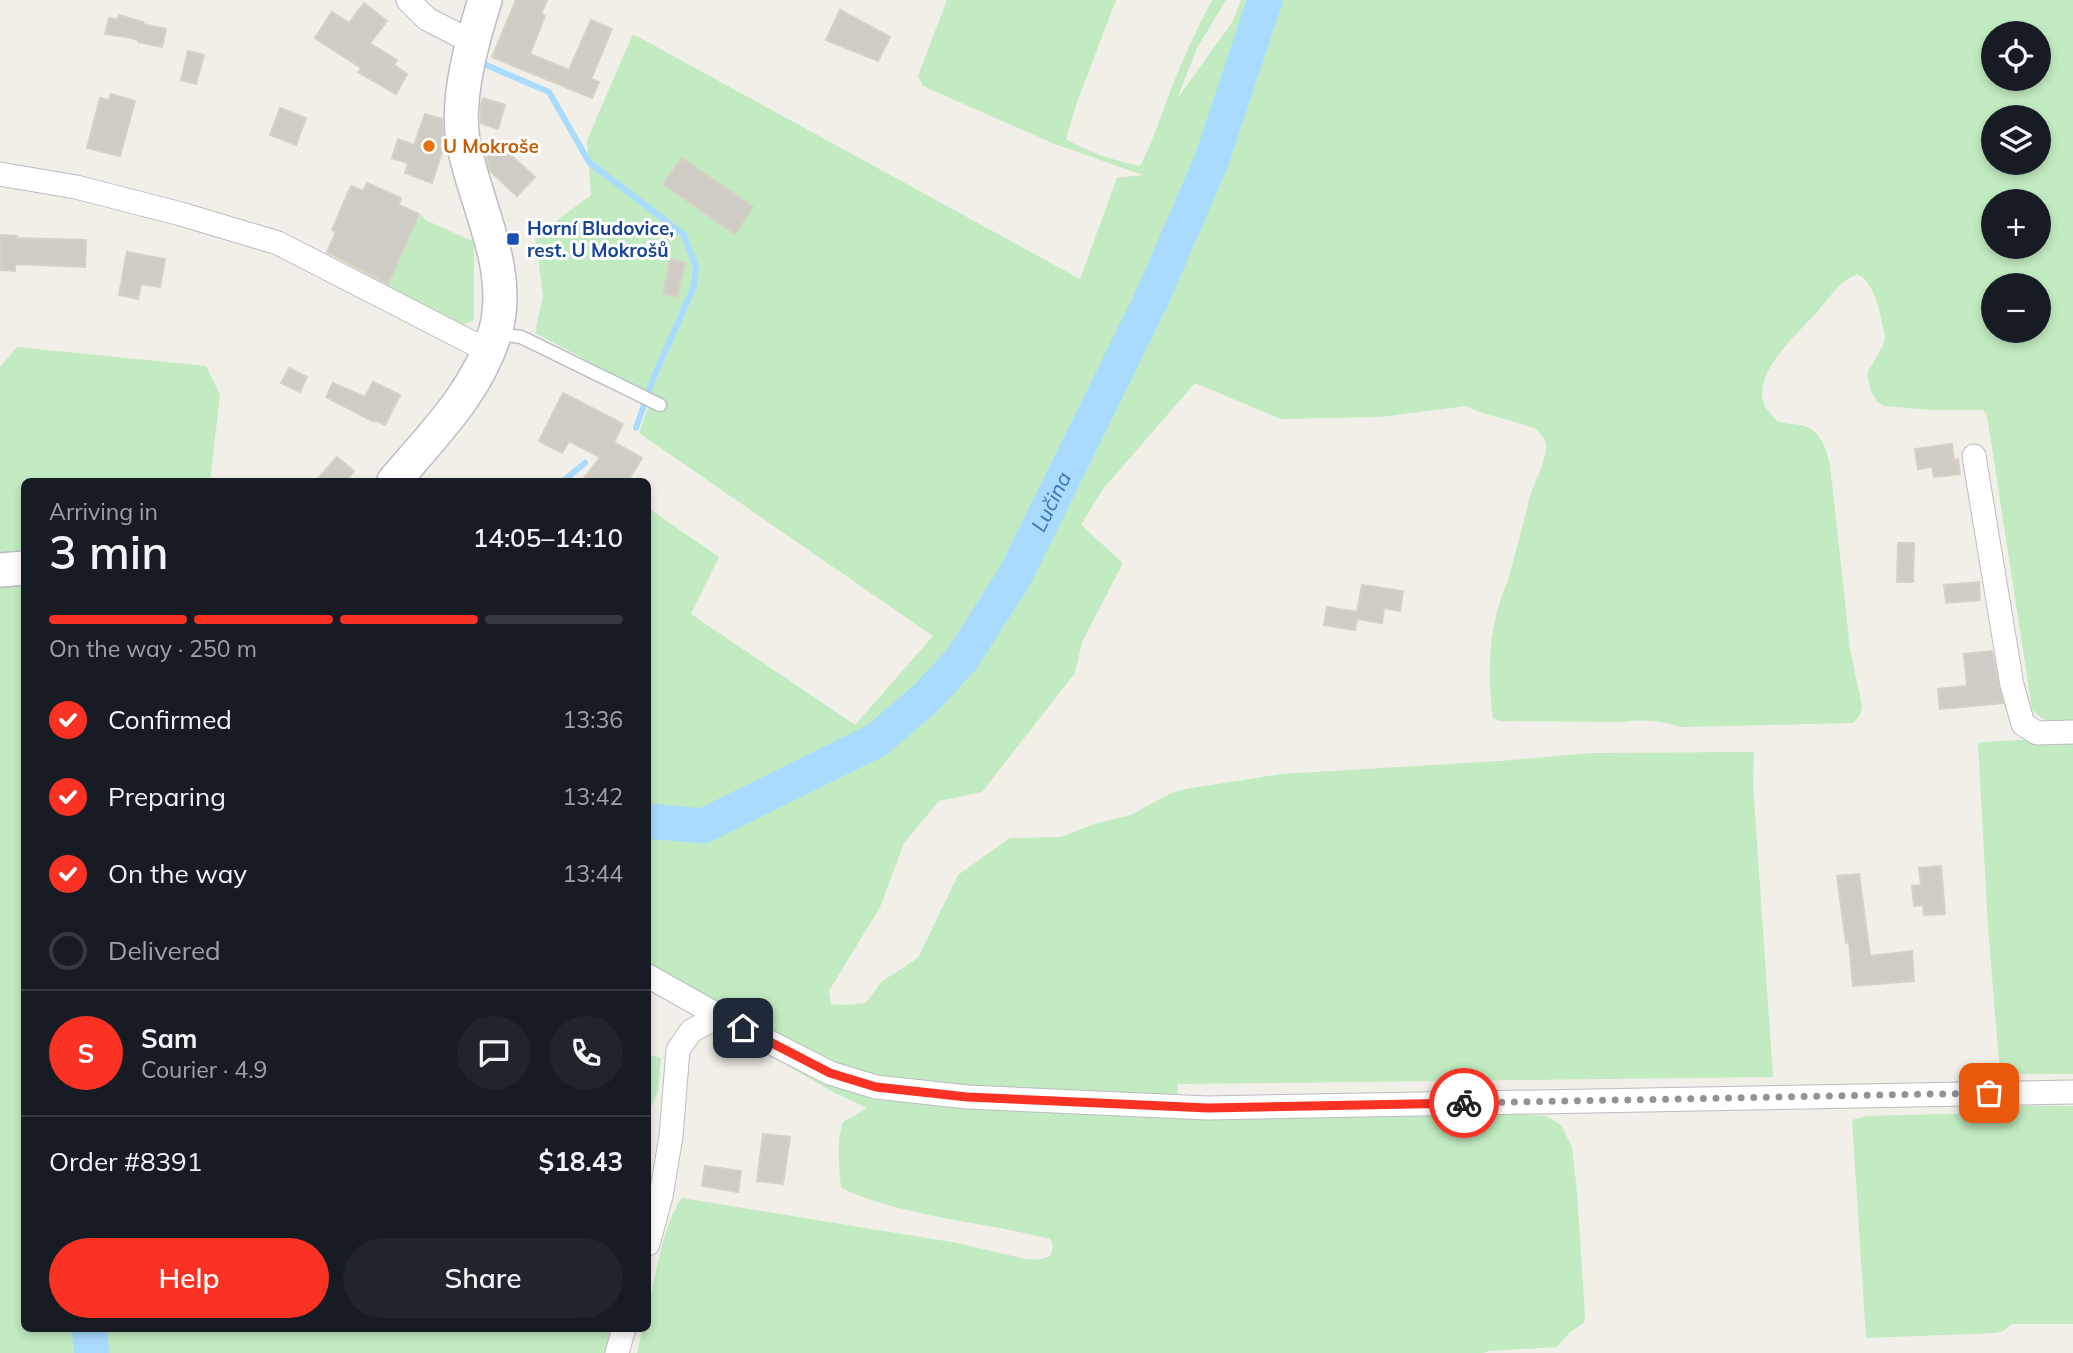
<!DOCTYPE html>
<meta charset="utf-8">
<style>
:root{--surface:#171b24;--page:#20242c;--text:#f1f3f6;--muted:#9ea1a6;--line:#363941;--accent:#fa3224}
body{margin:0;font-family:Mulish,sans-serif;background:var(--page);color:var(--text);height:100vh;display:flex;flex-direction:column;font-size:26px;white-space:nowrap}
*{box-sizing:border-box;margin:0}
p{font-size:23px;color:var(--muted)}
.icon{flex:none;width:38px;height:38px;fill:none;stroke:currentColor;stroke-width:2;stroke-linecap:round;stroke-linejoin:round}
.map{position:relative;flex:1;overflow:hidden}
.side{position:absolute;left:21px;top:478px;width:630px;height:854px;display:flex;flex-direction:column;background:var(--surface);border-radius:10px;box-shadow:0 4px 10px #0003}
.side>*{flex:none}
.tools{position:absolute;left:1981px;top:21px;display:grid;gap:14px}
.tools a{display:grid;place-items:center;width:70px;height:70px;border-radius:50%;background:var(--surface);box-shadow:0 4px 10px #0003;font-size:35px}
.pin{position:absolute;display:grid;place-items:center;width:60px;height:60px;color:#fff;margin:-30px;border-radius:14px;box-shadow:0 4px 10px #0006}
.courier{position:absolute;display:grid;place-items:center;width:70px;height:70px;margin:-35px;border:5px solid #fa3224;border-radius:50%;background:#fff;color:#222;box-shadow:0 2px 9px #0007}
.overview em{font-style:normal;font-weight:600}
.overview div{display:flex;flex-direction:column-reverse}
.overview{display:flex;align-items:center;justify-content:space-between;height:119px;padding:0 28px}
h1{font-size:46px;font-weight:600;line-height:52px}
.bar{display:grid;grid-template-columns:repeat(4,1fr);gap:10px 7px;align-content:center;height:84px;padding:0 28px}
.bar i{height:9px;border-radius:5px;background:var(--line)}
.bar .on{background:var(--accent)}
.bar p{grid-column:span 4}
.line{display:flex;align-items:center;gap:18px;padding:0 28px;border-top:2px solid var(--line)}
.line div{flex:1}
.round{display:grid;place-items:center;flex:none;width:74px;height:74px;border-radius:37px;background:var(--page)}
ol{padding:0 28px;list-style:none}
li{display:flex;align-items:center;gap:21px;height:77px}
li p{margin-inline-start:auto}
li .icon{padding:7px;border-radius:50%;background:var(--accent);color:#fff;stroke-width:4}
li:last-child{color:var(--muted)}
li i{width:38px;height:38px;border:4px solid var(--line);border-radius:50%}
.cta{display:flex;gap:14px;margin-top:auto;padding:14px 28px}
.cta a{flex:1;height:80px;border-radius:42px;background:var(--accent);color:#fff;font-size:28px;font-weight:600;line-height:80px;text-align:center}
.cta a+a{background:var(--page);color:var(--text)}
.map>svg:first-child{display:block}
.green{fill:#c2ebc1;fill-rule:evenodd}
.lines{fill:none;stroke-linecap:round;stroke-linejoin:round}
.stream{stroke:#a9dbff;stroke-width:6}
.river{stroke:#a9dbff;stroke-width:35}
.building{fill:#cfccc5;stroke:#d7d1c4;stroke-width:2}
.lane-casing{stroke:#b9bcc1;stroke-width:15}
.street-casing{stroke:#b9bcc1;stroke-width:25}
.secondary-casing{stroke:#babdc3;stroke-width:36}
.lane{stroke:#fff;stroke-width:12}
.street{stroke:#fff;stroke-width:23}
.secondary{stroke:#fff;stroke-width:33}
.done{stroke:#919494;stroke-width:7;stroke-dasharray:0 12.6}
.route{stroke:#fa3224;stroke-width:9}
.food-dot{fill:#e8710a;stroke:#fff;stroke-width:2.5}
.transit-dot{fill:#1a4fb4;stroke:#fff;stroke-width:2.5}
.labels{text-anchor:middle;stroke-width:6;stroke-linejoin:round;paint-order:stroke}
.food-label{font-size:19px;font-weight:bold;fill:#c56008;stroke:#fff;text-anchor:start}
.transit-label{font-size:19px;font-weight:bold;fill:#164399;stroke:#fff;text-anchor:start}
.water-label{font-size:21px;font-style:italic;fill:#3875b2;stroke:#fff}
</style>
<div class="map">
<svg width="2073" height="1353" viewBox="0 0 2073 1353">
<rect width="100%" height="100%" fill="#f1efe7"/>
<g class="green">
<path d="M947 0H1116L1077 102 1066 139C1088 152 1115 161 1140 166 1155 138 1163 108 1175 79 1186 52 1198 26 1212 0H1226L1197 48 1177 99 1233 21 1241 0H2073V723C2057 724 2043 723 2032 709L1987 415 1983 410H1930L1884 406 1876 401 1870 388 1867 374 1884 343 1885 337C1881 318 1876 282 1857 274 1840 281 1830 297 1818 311 1799 332 1762 364 1762 394 1762 406 1770 413 1777 421 1785 424 1792 424 1800 425 1820 428 1825 447 1830 464L1850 649 1862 706 1860 715 1853 723 1682 727C1661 721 1644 719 1623 722L1499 721 1493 718C1488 683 1488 640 1499 605 1501 597 1505 589 1508 580 1516 552 1523 524 1530 496 1535 479 1546 464 1546 445 1545 437 1540 433 1534 428L1477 411 1466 406 1379 417 1281 419 1195 383 1103 489 1081 525 1123 563 1082 642 1075 673 982 792 939 801 904 843 880 907 829 991 831 1004 847 1005 866 1003 881 982 918 958 958 875 1010 838 1061 837 1094 824 1131 815 1171 793 1185 789 1281 774 1500 761 1592 753 1754 752 1753 784 1773 1077 1178 1084 1176 1114 1487 1113 1546 1116 1561 1125 1572 1147 1577 1192 1585 1315 1584 1323 1570 1332 1557 1347 1488 1351 1484 1353H637L643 1328H648C648 1300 664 1219 682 1198L957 1243 1026 1259 1038 1260 1050 1256 1053 1247 1050 1239C981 1221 907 1218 841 1188 839 1165 836 1144 843 1122L867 1108 831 1091 721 1027 648 971V508L719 557 691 614 855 725 933 636 639 433 652 395 535 333 543 296 535 237 591 195 587 140 633 34 1080 279 1117 178 1143 175 1052 143 923 86 918 76ZM1993 33H2039V79H1993ZM1993 117H2039V163H1993ZM1993 201H2039V247H1993ZM1993 285H2039V331H1993Z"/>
<path d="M419 214 428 221 474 242V320L462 325 387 287Z"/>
<path d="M17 347 206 366 220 395 210 481H24V556H0V367Z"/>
<path d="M0 580H24V1328H610L605 1353H0Z"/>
<path d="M2073 737V1074H2000L1988 927 1978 743 1982 742Z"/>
<path d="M648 1054 661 1058 658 1091 648 1114Z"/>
<path d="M2008 1106H2073V1324H2011L2005 1330 1996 1333 1866 1338 1852 1120 1867 1116 1983 1113 1998 1115Z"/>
</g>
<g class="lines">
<g class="stream">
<path d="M486 65 549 92 589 162 684 235 696 267 694 286 653 379 636 428"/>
<path d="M563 481 585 463"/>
</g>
<g class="river">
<path id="s1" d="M648 821 703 826 877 740 927 697 961 660 1015 576 1151 300 1211 162 1265 0"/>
<path d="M89 1328 92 1353"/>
</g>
</g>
<g class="building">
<path d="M516 0H547L541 14 545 16 530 54 569 70 591 20 612 29 591 79 599 82 592 98 492 57Z"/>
<path d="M364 3 387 21 371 42V44L397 60 394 65 407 74 396 94 358 72 361 68 315 38 332 12 349 23Z"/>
<path d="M840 10 890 37 878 61 826 40Z"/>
<path d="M119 15 143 22V24L166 29 162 47 138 42V40L127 37 105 34 109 18 118 20Z"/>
<path d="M188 51 204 55 196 84 181 80Z"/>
<path d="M111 94 135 101 120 156 87 148 100 98 109 100Z"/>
<path d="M483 98 505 105 498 129 481 123V105Z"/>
<path d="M280 108 306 118 296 145 270 135Z"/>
<path d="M425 114 442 119 444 146 432 183 405 173 408 163 392 158 398 139 414 145Z"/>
<path d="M495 141 535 177 517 196 490 171 485 151Z"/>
<path d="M682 158 753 207 735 234 663 184Z"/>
<path d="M367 183 401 198 399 205 419 214 388 284 327 252 336 232 332 230 351 186 363 191Z"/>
<path d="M0 235 17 236V238L86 240 85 267 15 264V271L0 270Z"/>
<path d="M127 252 165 259 160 287 141 284 138 299 119 295Z"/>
<path d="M670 259 685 262 677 297 663 294Z"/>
<path d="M289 368 307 377 300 392 281 383Z"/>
<path d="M373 382 400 395 385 425 375 420 374 422 326 397 333 383 365 397Z"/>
<path d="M563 393 623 424 614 442 642 458 628 481H582L600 457 569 441 562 453 539 441Z"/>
<path d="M1952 444 1954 460 1958 459 1960 474 1934 477 1932 467 1918 469 1915 449Z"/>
<path d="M337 457 354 471 346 481H316Z"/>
<path d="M1898 543H1914L1913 582H1897Z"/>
<path d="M1979 582 1980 600 1946 603 1944 585Z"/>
<path d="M1362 585 1403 591 1400 611 1384 608 1382 623 1357 619 1355 630 1324 625 1327 607 1357 612Z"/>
<path d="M1992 651 2003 703 1940 709 1938 689 1967 686 1964 654Z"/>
<path d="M1941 866 1945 914 1924 915 1923 905 1914 906 1912 886 1921 885 1919 868Z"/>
<path d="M1859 874 1870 956 1912 951 1914 981 1853 986 1849 942 1846 943 1837 876Z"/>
<path d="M763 1134 790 1137 783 1184 757 1181Z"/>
<path d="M705 1166 741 1171 738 1192 702 1186Z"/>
</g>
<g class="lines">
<defs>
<path id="lane" d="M498 334 521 337 660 405"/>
<g id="street">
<path d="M408 0 427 19 474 43"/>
<path d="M0 174 76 187 181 214 278 243 488 351"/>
<path d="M1974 456 2012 685 2023 724 2037 733 2073 732"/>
<path d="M648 976 719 1016 830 1073 876 1087 967 1097 1207 1108 2073 1092"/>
<path d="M648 1244 661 1196 671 1136 678 1050 691 1031 719 1016"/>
<path d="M617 1353 624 1328"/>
</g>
<g id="secondary">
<path d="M394 481C433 435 477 392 495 333 514 269 474 203 463 141 456 98 472 41 485 0"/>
<path d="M0 570 24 568"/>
</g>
</defs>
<use href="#lane" class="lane-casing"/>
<use href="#street" class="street-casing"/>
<use href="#secondary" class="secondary-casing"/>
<use href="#lane" class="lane"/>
<use href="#street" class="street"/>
<use href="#secondary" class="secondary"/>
</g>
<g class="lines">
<path class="done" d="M1464 1103 1989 1093"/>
<path class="route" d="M743 1028 830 1073 876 1087 967 1097 1208 1108 1464 1103"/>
</g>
<circle class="food-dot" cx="429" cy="146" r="7"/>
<rect class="transit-dot" x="506" y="232" width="14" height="14" rx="3.5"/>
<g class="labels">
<g class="food-label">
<text x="443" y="153">U Mokroše</text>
</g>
<g class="transit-label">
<text x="527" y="235">Horní Bludovice,<tspan x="527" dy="22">rest. U Mokrošů</tspan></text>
</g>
<g class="water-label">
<text dy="7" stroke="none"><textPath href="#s1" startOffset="548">Lučina</textPath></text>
</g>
</g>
</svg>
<div class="tools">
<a><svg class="icon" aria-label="locate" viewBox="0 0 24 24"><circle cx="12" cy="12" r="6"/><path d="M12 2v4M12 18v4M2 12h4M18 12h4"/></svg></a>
<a><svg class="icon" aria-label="layers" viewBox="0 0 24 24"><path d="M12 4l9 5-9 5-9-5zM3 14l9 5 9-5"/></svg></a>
<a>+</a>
<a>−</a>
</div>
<div class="pin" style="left:1989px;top:1093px;background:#ea580c"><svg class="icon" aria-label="bag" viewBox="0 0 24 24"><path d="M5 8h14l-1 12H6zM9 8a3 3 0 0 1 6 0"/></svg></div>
<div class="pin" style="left:743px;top:1028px;background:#1f2937"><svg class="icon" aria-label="home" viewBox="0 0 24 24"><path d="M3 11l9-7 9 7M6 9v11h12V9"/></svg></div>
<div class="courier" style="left:1464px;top:1103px"><svg class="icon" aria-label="bike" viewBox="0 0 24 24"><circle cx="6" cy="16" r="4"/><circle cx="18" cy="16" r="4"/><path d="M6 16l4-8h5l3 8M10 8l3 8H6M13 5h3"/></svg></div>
<section class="side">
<div class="overview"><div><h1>3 min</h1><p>Arriving in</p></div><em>14:05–14:10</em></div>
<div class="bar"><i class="on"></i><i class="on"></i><i class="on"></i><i></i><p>On the way · 250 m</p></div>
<ol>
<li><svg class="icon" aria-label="check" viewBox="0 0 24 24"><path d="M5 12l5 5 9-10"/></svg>Confirmed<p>13:36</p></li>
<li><svg class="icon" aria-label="check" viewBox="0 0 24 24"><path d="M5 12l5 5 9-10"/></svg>Preparing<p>13:42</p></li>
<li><svg class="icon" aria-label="check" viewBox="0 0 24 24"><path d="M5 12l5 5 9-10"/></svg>On the way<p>13:44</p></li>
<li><i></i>Delivered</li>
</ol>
<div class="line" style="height:126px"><b class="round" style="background:var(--accent);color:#fff">S</b><div><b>Sam</b><p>Courier · 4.9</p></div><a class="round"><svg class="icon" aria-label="chat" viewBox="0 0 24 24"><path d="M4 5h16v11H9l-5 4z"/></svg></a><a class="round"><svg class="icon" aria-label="phone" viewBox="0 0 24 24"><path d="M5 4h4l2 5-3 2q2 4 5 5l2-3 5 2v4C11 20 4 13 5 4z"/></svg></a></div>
<div class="line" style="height:91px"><div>Order #8391</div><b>$18.43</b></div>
<div class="cta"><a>Help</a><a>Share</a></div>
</section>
</div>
